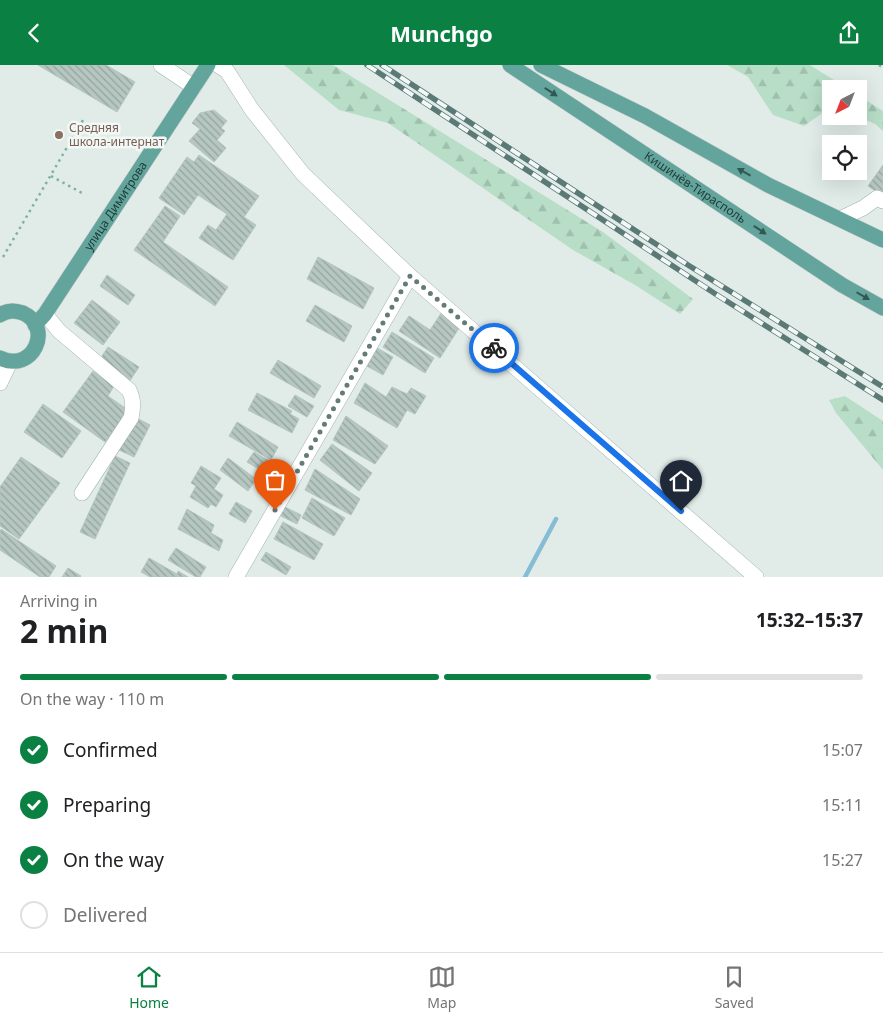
<!DOCTYPE html>
<meta charset="utf-8">
<style>
:root{--surface:#fff;--page:#f2f2f2;--text:#202124;--muted:#757577;--line:#e0e0e0;--accent:#0b8043}
body{margin:0;font-family:"Noto Sans",sans-serif;background:var(--page);color:var(--text);height:100vh;display:flex;flex-direction:column;font-size:19px;white-space:nowrap}
*{box-sizing:border-box;margin:0}
p{font-size:16px;color:var(--muted)}
.icon{flex:none;width:28px;height:28px;fill:none;stroke:currentColor;stroke-width:2;stroke-linecap:round;stroke-linejoin:round}
.map{position:relative;height:512px;overflow:hidden}
.details{display:flex;flex-direction:column;background:var(--surface);flex:1}
.details>*{flex:none}
.needle{width:32px;rotate:222deg}
.tools{position:absolute;left:822px;top:15px;display:grid;gap:10px}
.tools a{display:grid;place-items:center;width:45px;height:45px;border-radius:0px;background:var(--surface);box-shadow:0 5px 20px #0002;font-size:25px}
.pin{position:absolute;display:grid;place-items:center;width:42px;height:42px;color:#fff;margin:-51px -21px;border-radius:50% 50% 50% 0;rotate:-45deg;box-shadow:0 0 5px #0007}
.pin .icon{rotate:45deg}
.courier{position:absolute;display:grid;place-items:center;width:50px;height:50px;margin:-25px;border:4px solid #1a73e8;border-radius:50%;background:#fff;color:#222;box-shadow:0 1px 6px #0007}
.overview em{font-style:normal;font-weight:700}
.overview div{display:flex;flex-direction:column-reverse}
.overview{display:flex;align-items:center;justify-content:space-between;height:85px;padding:0 20px}
h1{font-size:32px;font-weight:700;line-height:38px}
.bar{display:grid;grid-template-columns:repeat(4,1fr);gap:8px 5px;align-content:center;height:60px;padding:0 20px}
.bar i{height:6px;border-radius:4px;background:var(--line)}
.bar .current{background:var(--accent)}
.bar p{grid-column:span 4}
ol{padding:0 20px;list-style:none}
li{display:flex;align-items:center;gap:15px;height:55px}
li p{margin-inline-start:auto}
li .icon{padding:5px;border-radius:50%;background:var(--accent);color:#fff;stroke-width:4}
li:last-child{color:var(--muted)}
li i{width:28px;height:28px;border:2px solid var(--line);border-radius:50%}
header{display:flex;justify-content:space-between;align-items:center;height:65px;padding:0 20px;background:var(--accent);color:#fff;font-size:22px;font-weight:700}
.tabs{display:flex;justify-content:space-around;align-items:center;height:70px;border-top:1px solid var(--line);background:var(--surface);font-size:14px;color:var(--muted)}
.tabs a{display:grid;justify-items:center;gap:2px}
.tabs .current{color:var(--accent)}
.map>svg:first-child{display:block}
.forest{fill:url(#forest-firs)}
.lines{fill:none;stroke-linecap:round;stroke-linejoin:round}
.stream{stroke:#86bdd4;stroke-width:4.5}
.building{fill:url(#building-back-hatch);stroke:#b3c6c1}
.minor-casing{stroke:#a3b4b1;stroke-width:16}
.major-casing{stroke:#c1c9c8;stroke-width:16}
.path{stroke:#7fb1a9;stroke-width:2.5;stroke-dasharray:2.5 4;stroke-linecap:butt}
.minor{stroke:#fff;stroke-width:15}
.major{stroke:#63a49c;stroke-width:15}
.rail-casing{stroke:#5b7975;stroke-width:5.5}
.rail{stroke:#f1f8f6;stroke-width:4;stroke-dasharray:11;stroke-linecap:butt}
.oneway{fill:#315852}
.done{stroke:#647b77;stroke-width:5;stroke-dasharray:0 9}
.route{stroke:#1a73e8;stroke-width:6}
.education-dot{fill:#8d6e63;stroke:#f1f8f6;stroke-width:2}
.labels{text-anchor:middle;stroke-width:5;stroke-linejoin:round;paint-order:stroke}
.education-label{font-size:12px;fill:#785e54;stroke:#f1f8f6;text-anchor:start}
.street-label{font-size:12px;fill:#203e3a;stroke:#f1f8f6}
</style>
<header><svg class="icon" aria-label="back" viewBox="0 0 24 24"><path d="M15 5l-7 7 7 7"/></svg>Munchgo<svg class="icon" aria-label="share" viewBox="0 0 24 24"><path d="M12 15V3M7 8l5-5 5 5M5 13v7h14v-7"/></svg></header>
<div class="map">
<svg width="883" height="512" viewBox="0 0 883 512">
<defs>
<pattern id="forest-firs" width="22" height="20" patternUnits="userSpaceOnUse" patternTransform="scale(1.25)"><rect width="22" height="20" fill="#b8dec8"/><path d="M5 1l3.5 6h-7zM16 11l3.5 6h-7z" fill="#9ec0ad"/></pattern>
<pattern id="building-back-hatch" width="6" height="6" patternUnits="userSpaceOnUse" patternTransform="scale(1.25)"><rect width="6" height="6" fill="#b6c7c2"/><path d="M-1 5l2 2M0 0l6 6M5-1l2 2" fill="none" stroke="#94a39f"/></pattern>
</defs>
<rect width="100%" height="100%" fill="#e1ece9"/>
<g class="forest">
<path d="M284 0H333L603 167 693 234 680 249 635 220 573 185 388 58 339 45Z"/>
<path d="M727 0H810L848 24H831V42L804 61 773 50 748 12Z"/>
<path d="M859 31 883 46V66L875 59 857 51H859Z"/>
<path d="M845 331 883 356V405L836 348 829 335Z"/>
</g>
<g class="lines">
<path class="stream" d="M525 512 556 454"/>
</g>
<g class="building">
<path d="M38 0H106L135 17 117 47Z"/>
<path d="M214 45 227 56 221 63 225 66 217 75 226 83 214 97 189 76 200 64 192 58 200 48Z"/>
<path d="M199 90 259 131 244 152 256 160 233 195 199 173 208 160 216 165 227 149 198 130 184 150 159 133 187 92 194 97Z"/>
<path d="M883 100V137L880 129 868 121Z"/>
<path d="M165 141 180 151 163 177 228 222 215 241 134 185Z"/>
<path d="M318 192 374 223 363 244 307 214Z"/>
<path d="M107 210 135 230 128 240 100 221Z"/>
<path d="M92 235 120 257 103 280 74 258Z"/>
<path d="M315 240 352 261 344 277 306 256Z"/>
<path d="M442 247 461 260 440 293 399 266 409 251 430 265Z"/>
<path d="M392 267 434 293 425 308 383 282Z"/>
<path d="M108 282 139 302 129 317 98 297Z"/>
<path d="M377 283 393 292 383 310 367 301Z"/>
<path d="M278 295 321 321 314 333 270 308Z"/>
<path d="M93 306 114 321 108 331 128 345 105 377 63 347Z"/>
<path d="M365 318 386 332 392 322 407 329 411 323 426 331 415 349 407 345 397 363 354 338Z"/>
<path d="M257 328 292 346 290 349 299 354 292 368 248 345Z"/>
<path d="M295 330 314 341 307 352 288 341Z"/>
<path d="M43 339 81 366 62 393 24 367Z"/>
<path d="M346 351 388 381 375 399 333 375Z"/>
<path d="M135 352 150 360 134 392 119 385Z"/>
<path d="M237 357 278 382 271 395 229 371Z"/>
<path d="M332 379 372 408 359 426 320 395Z"/>
<path d="M254 387 280 402 274 413 247 397Z"/>
<path d="M115 391 130 398 95 474 80 467Z"/>
<path d="M21 392 60 418 19 474 0 461V422Z"/>
<path d="M228 393 256 414 248 426 220 405Z"/>
<path d="M201 401 221 413 214 424 223 430 216 442 211 439 208 443 190 432 196 421 191 418Z"/>
<path d="M315 404 360 434 351 450 305 425Z"/>
<path d="M312 433 345 453 334 471 302 453Z"/>
<path d="M236 437 252 446 245 458 229 449Z"/>
<path d="M283 441 301 450 297 459 279 450Z"/>
<path d="M187 444 214 460 211 468 223 475 219 486 178 464Z"/>
<path d="M283 457 323 479 314 495 274 474Z"/>
<path d="M1 464 56 501 49 512H40L0 485V467Z"/>
<path d="M176 483 206 502 200 512H196L168 495Z"/>
<path d="M266 487 291 502 286 510 261 495Z"/>
<path d="M149 493 177 509 178 506 188 512H150L141 507Z"/>
<path d="M68 503 81 511 80 512H62Z"/>
</g>
<g class="lines">
<defs>
<g id="minor">
<path d="M161 0 194 22"/>
<path d="M218 0 227 6 252 45 303 109 410 211 756 512"/>
<path d="M840 154 863 143 877 133 883 136"/>
<path d="M45 249 59 266 129 325C134 335 133 343 131 353L82 428"/>
<path d="M0 318 10 297"/>
<path d="M236 512 410 211"/>
</g>
<g id="major">
<path id="s1" d="M510 0 842 220 883 243"/>
<path d="M541 0 645 51 768 120 883 175"/>
<path d="M0 250C7 245 15 245 23 248 54 262 33 309 0 293"/>
<path id="s2" d="M35 260 45 249 208 0"/>
</g>
</defs>
<use href="#minor" class="minor-casing"/>
<use href="#major" class="major-casing"/>
<g class="path">
<path d="M879 0 883 3"/>
<path d="M51 111 82 128"/>
<path d="M3 192 83 55"/>
</g>
<use href="#minor" class="minor"/>
<use href="#major" class="major"/>
<defs>
<g id="rail">
<path d="M367 0 717 230 883 335"/>
<path d="M382 0 688 200 883 322"/>
</g>
</defs>
<use href="#rail" class="rail-casing"/>
<use href="#rail" class="rail"/>
</g>
<defs><path id="oneway-solid" d="M-6-.8H1V-3.2L6.5 0L1 3.2V.8H-6Z" transform="scale(1.25)"/></defs>
<g class="oneway">
<use href="#oneway-solid" transform="translate(551 27) rotate(33)"/>
<use href="#oneway-solid" transform="translate(744 107) rotate(-151)"/>
<use href="#oneway-solid" transform="translate(760 165) rotate(34)"/>
<use href="#oneway-solid" transform="translate(863 231) rotate(30)"/>
</g>
<g class="lines">
<path class="done" d="M275 445 410 211 494 283"/>
<path class="route" d="M494 283 681 446"/>
</g>
<circle class="education-dot" cx="59" cy="70" r="5"/>
<g class="labels">
<g class="education-label">
<text x="69" y="67">Средняя<tspan x="69" dy="14">школа-интернат</tspan></text>
</g>
<g class="street-label">
<text dy="4" stroke="none"><textPath href="#s1" startOffset="222">Кишинёв-Тирасполь</textPath></text>
<text dy="4" stroke="none"><textPath href="#s2" startOffset="144">улица Димитрова</textPath></text>
</g>
</g>
</svg>
<div class="tools">
<a><svg class="needle" viewBox="-14 -14 28 28"><path d="M0-13l5 13h-10z" fill="#e53935"/><path d="M0 13l5-13h-10z" fill="#757577"/></svg></a>
<a><svg class="icon" aria-label="locate" viewBox="0 0 24 24"><circle cx="12" cy="12" r="6"/><path d="M12 2v4M12 18v4M2 12h4M18 12h4"/></svg></a>
</div>
<div class="pin" style="left:275px;top:445px;background:#ea580c"><svg class="icon" aria-label="bag" viewBox="0 0 24 24"><path d="M5 8h14l-1 12H6zM9 8a3 3 0 0 1 6 0"/></svg></div>
<div class="pin" style="left:681px;top:446px;background:#1f2937"><svg class="icon" aria-label="home" viewBox="0 0 24 24"><path d="M3 11l9-7 9 7M6 9v11h12V9"/></svg></div>
<div class="courier" style="left:494px;top:283px"><svg class="icon" aria-label="bike" viewBox="0 0 24 24"><circle cx="6" cy="16" r="4"/><circle cx="18" cy="16" r="4"/><path d="M6 16l4-8h5l3 8M10 8l3 8H6M13 5h3"/></svg></div>
</div>
<section class="details">
<div class="overview"><div><h1>2 min</h1><p>Arriving in</p></div><em>15:32–15:37</em></div>
<div class="bar"><i class="current"></i><i class="current"></i><i class="current"></i><i></i><p>On the way · 110 m</p></div>
<ol>
<li><svg class="icon" aria-label="check" viewBox="0 0 24 24"><path d="M5 12l5 5 9-10"/></svg>Confirmed<p>15:07</p></li>
<li><svg class="icon" aria-label="check" viewBox="0 0 24 24"><path d="M5 12l5 5 9-10"/></svg>Preparing<p>15:11</p></li>
<li><svg class="icon" aria-label="check" viewBox="0 0 24 24"><path d="M5 12l5 5 9-10"/></svg>On the way<p>15:27</p></li>
<li><i></i>Delivered</li>
</ol>
</section>
<nav class="tabs">
<a class="current"><svg class="icon" aria-label="home" viewBox="0 0 24 24"><path d="M3 11l9-7 9 7M6 9v11h12V9"/></svg>Home</a>
<a><svg class="icon" aria-label="map" viewBox="0 0 24 24"><path d="M3 6l6-2 6 2 6-2v14l-6 2-6-2-6 2zM9 4v14M15 6v14"/></svg>Map</a>
<a><svg class="icon" aria-label="saved" viewBox="0 0 24 24"><path d="M7 4h10v16l-5-4-5 4z"/></svg>Saved</a>
</nav>
